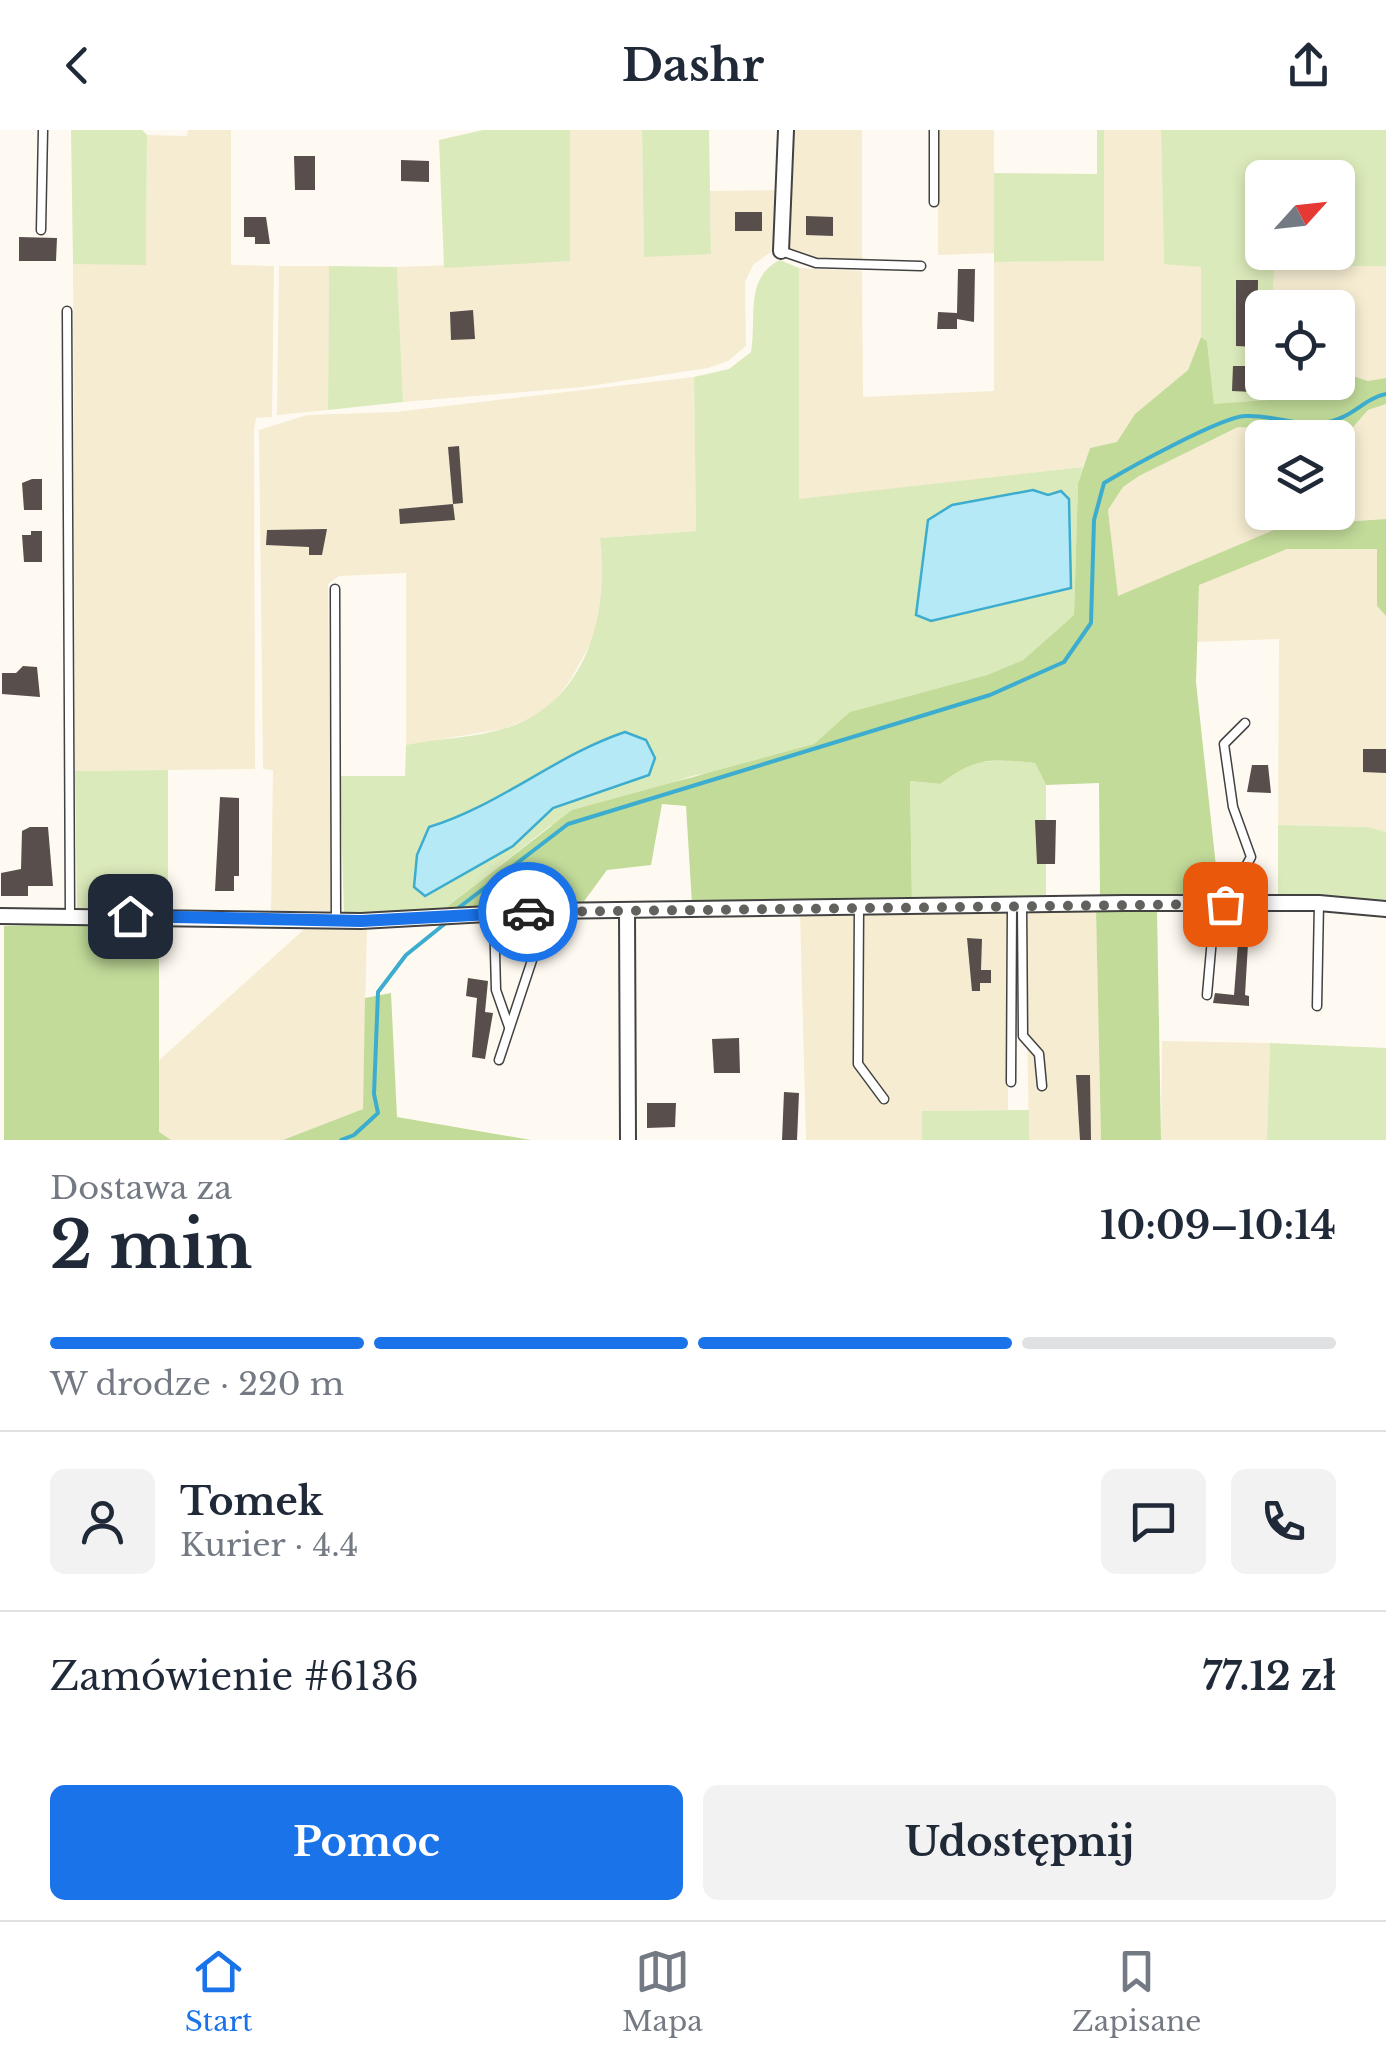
<!DOCTYPE html>
<html lang="pl">
<meta charset="utf-8">
<style>
:root{--surface:#fff;--page:#f2f2f3;--text:#1f2937;--muted:#747a83;--line:#e0e1e3;--accent:#1a73e8}
body{margin:0;font-family:"Libre Baskerville",serif;background:var(--page);color:var(--text);height:100vh;display:flex;flex-direction:column;font-size:38px;white-space:nowrap}
*{box-sizing:border-box;margin:0}
p{font-size:32px;color:var(--muted)}
.icon{flex:none;width:55px;height:55px;fill:none;stroke:currentColor;stroke-width:2;stroke-linecap:round;stroke-linejoin:round}
.map{position:relative;height:1010px;overflow:hidden}
.drawer{display:flex;flex-direction:column;background:var(--surface);flex:1}
.drawer>*{flex:none}
.needle{width:65px;rotate:63deg}
.buttons{position:absolute;left:1245px;top:30px;display:grid;gap:20px}
.buttons a{display:grid;place-items:center;width:110px;height:110px;border-radius:15px;background:var(--surface);box-shadow:0 5px 15px #0003;font-size:50px}
.pin{position:absolute;display:grid;place-items:center;width:85px;height:85px;color:#fff;margin:-42px;border-radius:20px;box-shadow:0 5px 15px #0006}
.courier{position:absolute;display:grid;place-items:center;width:100px;height:100px;margin:-50px;border:8px solid #1a73e8;border-radius:50%;background:#fff;color:#222;box-shadow:0 2px 12px #0007}
.headline em{font-style:normal;font-weight:700}
.headline div{display:flex;flex-direction:column-reverse}
.headline{display:flex;align-items:center;justify-content:space-between;height:170px;padding:0 50px}
h1{font-size:65px;font-weight:700;line-height:75px}
.bar{display:grid;grid-template-columns:repeat(4,1fr);gap:15px 10px;align-content:center;height:120px;padding:0 50px}
.bar i{height:12px;border-radius:8px;background:var(--line)}
.bar .active{background:var(--accent)}
.bar p{grid-column:span 4}
.line{display:flex;align-items:center;gap:25px;padding:0 50px;border-top:2px solid var(--line)}
.line div{flex:1}
.round{display:grid;place-items:center;flex:none;width:105px;height:105px;border-radius:15px;background:var(--page)}
.action{display:flex;gap:20px;margin-top:auto;padding:20px 50px}
.action a{flex:1;height:115px;border-radius:15px;background:var(--accent);color:#fff;font-size:40px;font-weight:700;line-height:115px;text-align:center}
.action a+a{background:var(--page);color:var(--text)}
header{display:flex;justify-content:space-between;align-items:center;height:130px;padding:0 50px;background:var(--surface);font-size:45px;font-weight:700}
.tab-bar{display:flex;justify-content:space-around;align-items:center;height:140px;border-top:2px solid var(--line);background:var(--surface);font-size:28px;color:var(--muted)}
.tab-bar a{display:grid;justify-items:center;gap:5px}
.tab-bar .active{color:var(--accent)}
.map>svg:first-child{display:block}
.farmland{fill:#f5ecd1;fill-rule:evenodd}
.green{fill:#dbeaba;fill-rule:evenodd}
.forest{fill:#c2db99}
.water{fill:#b6e9f6;stroke:#3cadce;stroke-width:2.5}
.lines{fill:none;stroke-linecap:round;stroke-linejoin:round}
.stream{stroke:#3cadce;stroke-width:4}
.building{fill:#584e4b}
.lane-casing{stroke:#424242;stroke-width:11}
.street-casing{stroke:#424242;stroke-width:18}
.lane{stroke:#fff;stroke-width:8}
.street{stroke:#fff;stroke-width:14}
.done{stroke:#63615e;stroke-width:10;stroke-dasharray:0 18}
.route{stroke:#1a73e8;stroke-width:12}
</style>
<header><svg class="icon" aria-label="back" viewBox="0 0 24 24"><path d="M15 5l-7 7 7 7"/></svg>Dashr<svg class="icon" aria-label="share" viewBox="0 0 24 24"><path d="M12 15V3M7 8l5-5 5 5M5 13v7h14v-7"/></svg></header>
<div class="map">
<svg width="1386" height="1010" viewBox="0 0 1386 1010">
<rect width="100%" height="100%" fill="#fffaf1"/>
<g class="farmland">
<path d="M188 0H231V135L274 136 272 287 256 288 254 300 255 639 75 641 73 134H146L147 5 187 6Z"/>
<path d="M570 0H642L644 126 711 123 710 61 783 60 786 0H862V129L806 128 787 119 772 121 753 135 745 152 746 216 728 231 708 238 583 257 403 272 397 137 570 131Z"/>
<path d="M938 0H994V123L938 125Z"/>
<path d="M1104 0H1161L1164 133 1201 137V207L1188 240 1135 284 1117 313 1090 318 1083 337 799 370V138L862 141 863 267 994 261V132L1104 131Z"/>
<path d="M279 136H329L328 280 277 285Z"/>
<path d="M1386 136V248L1368 251 1338 241V178H1273L1274 137Z"/>
<path d="M694 247 696 401 600 408 605 447 597 502 571 549 546 582 503 599 406 615V443L339 446 328 454 332 781H271L273 640 263 639 259 300 307 285 395 282Z"/>
<path d="M1386 274V389L1283 396 1118 467 1108 380 1123 357 1139 346 1238 297 1347 304 1368 280ZM1262 308H1338V382H1262Z"/>
<path d="M1287 419H1378L1377 476 1386 486V702L1368 697 1278 695 1279 509 1197 512 1199 454Z"/>
<path d="M1025 779 1096 780 1101 1010H1029Z"/>
<path d="M1007 781 1008 980 922 981V1010H806L800 782Z"/>
<path d="M310 794H367L363 979 283 1010H171L159 1003 156 933Z"/>
<path d="M1162 911 1270 913 1267 1010H1161Z"/>
</g>
<g class="green">
<path d="M71 0H142L147 5 146 135 73 134Z"/>
<path d="M483 0H570V131L444 138 439 10Z"/>
<path d="M642 0H709L711 124 644 127Z"/>
<path d="M1097 0H1104V131L994 132V43L1097 44Z"/>
<path d="M1161 0H1386V136L1274 137 1273 177 1262 178V252L1314 253 1322 266 1214 275 1207 211 1201 207V137L1164 134ZM1262 48H1338V122H1262Z"/>
<path d="M780 130 799 138V369L1083 337 1078 353 1074 485 1023 530 987 545 851 582 814 614 739 638 692 646 550 696 444 779 344 785 340 646H405L406 615C438 608 475 608 506 598 587 573 610 483 600 408L696 401 694 247 729 239 751 222C757 186 744 148 780 130Z"/>
<path d="M329 136 397 137 403 272 328 280Z"/>
<path d="M1005 630 1035 633 1046 655V768L912 773 910 651 940 654 968 633Z"/>
<path d="M168 640V777L77 779 75 641Z"/>
<path d="M1278 695 1368 697 1386 702V772L1278 765Z"/>
<path d="M1270 913 1386 918V1010H1267Z"/>
<path d="M1029 980V1010H922V981Z"/>
</g>
<g class="forest">
<path d="M1201 207 1207 211 1214 274 1321 266 1314 253 1338 252V241L1368 251 1386 248V274L1368 280 1347 304 1238 297 1139 346 1123 357 1108 380 1118 466 1283 396 1386 389V486L1377 476V419H1287L1199 455 1196 552 1219 764 1203 768H1100L1099 653 1046 655 1035 633C990 629 977 626 940 654L910 651 912 773 692 774 686 676 662 674 651 735 607 740 582 774 444 779 572 680 814 614 850 582 987 545 1023 530 1074 485 1078 353 1090 318 1117 312 1135 284 1188 240Z"/>
<path d="M1157 779 1161 1010H1101L1096 780Z"/>
<path d="M159 793V1002L171 1010H4V796Z"/>
<path d="M391 863 397 987 531 1010H283L363 979 365 868Z"/>
</g>
<g class="water">
<path d="M1033 360 1048 365 1061 361 1069 369 1071 458 931 491 916 485 928 390 952 375Z"/>
<path d="M625 602 646 610 655 628 649 645 553 678 513 716 425 766 414 757 417 725 429 697C499 676 556 625 625 602Z"/>
</g>
<g class="lines">
<g class="stream">
<path d="M457 779 568 694 990 565 1064 532 1091 493 1094 390 1104 353C1129 338 1221 287 1245 286 1277 284 1305 302 1338 289 1356 283 1366 268 1386 264"/>
<path d="M341 1010 354 1005 378 983 374 964 378 862 406 825 447 792"/>
</g>
</g>
<g class="building">
<path d="M294 26H315V60H295Z"/>
<path d="M401 30 429 31V52L401 51Z"/>
<rect x="735" y="82" width="27" height="19"/>
<path d="M806 86 833 87V106L806 105Z"/>
<path d="M244 87H266L270 114H255V107H244Z"/>
<path d="M19 107 57 108 56 131H19Z"/>
<path d="M958 139H975L974 192 957 189V199H937L938 182 957 183Z"/>
<path d="M1236 150H1258L1257 217 1236 216Z"/>
<path d="M473 180 475 209 451 210 450 182Z"/>
<path d="M1233 236H1254L1253 262 1232 261Z"/>
<path d="M459 316 463 373 453 374 448 317Z"/>
<path d="M32 349H42V380H24L22 353Z"/>
<path d="M453 374 455 390 400 394 399 379Z"/>
<path d="M327 399 322 425H309V417L266 415 267 400Z"/>
<path d="M31 401H42V432H24L22 405H31Z"/>
<path d="M23 536 37 537 40 567 2 564V543H16Z"/>
<path d="M1363 619H1386V643L1363 642Z"/>
<path d="M1252 635H1268L1271 663 1247 662Z"/>
<path d="M220 667 239 668V746H234V761H215Z"/>
<path d="M1035 690H1056L1055 734H1037Z"/>
<path d="M30 697H48L53 756H28V766H1V743L21 739 22 701Z"/>
<path d="M967 808 982 809 981 840H991V853H980V861H972Z"/>
<path d="M1238 813 1248 814 1245 865 1249 866V876L1213 873 1215 863 1234 865Z"/>
<path d="M468 848 488 851 485 882 493 883 485 929 472 927 477 868 466 866Z"/>
<path d="M739 908 740 943H714L712 909Z"/>
<path d="M1076 945H1090L1091 1010H1080Z"/>
<path d="M784 962 799 963 797 1010H782Z"/>
<path d="M647 973H676L675 997 647 998Z"/>
</g>
<g class="lines">
<defs>
<g id="lane">
<path d="M934 0V72"/>
<path d="M41 100 43 0"/>
<path d="M781 121 816 133 921 136"/>
<path d="M67 181 70 785"/>
<path d="M335 459 336 790"/>
<path d="M1225 774 1251 727 1233 677 1224 614 1245 593"/>
<path d="M1022 775 1023 906 1039 924 1042 956"/>
<path d="M859 778 858 934 884 969"/>
<path d="M494 784 496 860 509 897"/>
<path d="M1207 865 1215 774"/>
<path d="M1317 876 1319 773"/>
<path d="M499 930 544 794V781"/>
<path d="M1011 952 1012 775"/>
</g>
<g id="street">
<path d="M781 121 786 0"/>
<path d="M627 781 628 1009"/>
<path d="M0 786 361 791 544 781 1125 773H1319L1386 779"/>
</g>
</defs>
<use href="#lane" class="lane-casing"/>
<use href="#street" class="street-casing"/>
<use href="#lane" class="lane"/>
<use href="#street" class="street"/>
</g>
<g class="lines">
<path class="done" d="M528 782 1225 774"/>
<path class="route" d="M130 786 361 791 528 782"/>
</g>
</svg>
<div class="buttons">
<a><svg class="needle" viewBox="-14 -14 28 28"><path d="M0-13l5 13h-10z" fill="#e53935"/><path d="M0 13l5-13h-10z" fill="#747a83"/></svg></a>
<a><svg class="icon" aria-label="locate" viewBox="0 0 24 24"><circle cx="12" cy="12" r="6"/><path d="M12 2v4M12 18v4M2 12h4M18 12h4"/></svg></a>
<a><svg class="icon" aria-label="layers" viewBox="0 0 24 24"><path d="M12 4l9 5-9 5-9-5zM3 14l9 5 9-5"/></svg></a>
</div>
<div class="pin" style="left:1225px;top:774px;background:#ea580c"><svg class="icon" aria-label="bag" viewBox="0 0 24 24"><path d="M5 8h14l-1 12H6zM9 8a3 3 0 0 1 6 0"/></svg></div>
<div class="pin" style="left:130px;top:786px;background:#1f2937"><svg class="icon" aria-label="home" viewBox="0 0 24 24"><path d="M3 11l9-7 9 7M6 9v11h12V9"/></svg></div>
<div class="courier" style="left:528px;top:782px"><svg class="icon" aria-label="car" viewBox="0 0 24 24"><path d="M5 17H2v-5l4-1 3-4h7l3 4 3 1v5h-3M9 17h6M6 11h13"/><circle cx="7" cy="17" r="2"/><circle cx="17" cy="17" r="2"/></svg></div>
</div>
<section class="drawer">
<div class="headline"><div><h1>2 min</h1><p>Dostawa za</p></div><em>10:09–10:14</em></div>
<div class="bar"><i class="active"></i><i class="active"></i><i class="active"></i><i></i><p>W drodze · 220 m</p></div>
<div class="line" style="height:180px"><a class="round"><svg class="icon" aria-label="person" viewBox="0 0 24 24"><circle cx="12" cy="8" r="4"/><path d="M4 21q1-7 8-7t8 7"/></svg></a><div><b>Tomek</b><p>Kurier · 4.4</p></div><a class="round"><svg class="icon" aria-label="chat" viewBox="0 0 24 24"><path d="M4 5h16v11H9l-5 4z"/></svg></a><a class="round"><svg class="icon" aria-label="phone" viewBox="0 0 24 24"><path d="M5 4h4l2 5-3 2q2 4 5 5l2-3 5 2v4C11 20 4 13 5 4z"/></svg></a></div>
<div class="line" style="height:130px"><div>Zamówienie #6136</div><b>77.12 zł</b></div>
<div class="action"><a>Pomoc</a><a>Udostępnij</a></div>
</section>
<nav class="tab-bar">
<a class="active"><svg class="icon" aria-label="home" viewBox="0 0 24 24"><path d="M3 11l9-7 9 7M6 9v11h12V9"/></svg>Start</a>
<a><svg class="icon" aria-label="map" viewBox="0 0 24 24"><path d="M3 6l6-2 6 2 6-2v14l-6 2-6-2-6 2zM9 4v14M15 6v14"/></svg>Mapa</a>
<a><svg class="icon" aria-label="saved" viewBox="0 0 24 24"><path d="M7 4h10v16l-5-4-5 4z"/></svg>Zapisane</a>
</nav>
